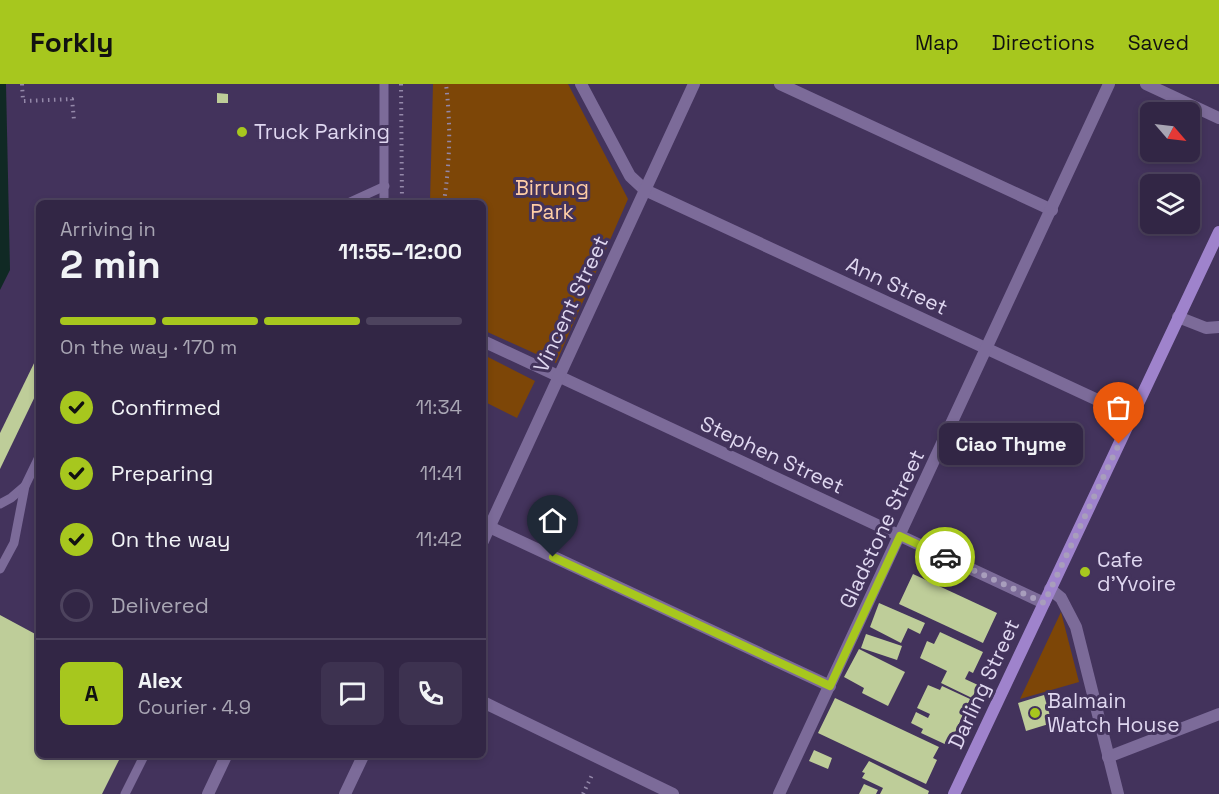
<!DOCTYPE html>
<meta charset="utf-8">
<style>
:root{--surface:#322645;--page:#3d3250;--text:#f1f3f6;--muted:#a8a5b3;--line:#4d435e;--accent:#a7c71e}
body{margin:0;font-family:"Space Grotesk",sans-serif;background:var(--page);color:var(--text);height:100vh;display:flex;flex-direction:column;font-size:22px;white-space:nowrap}
*{box-sizing:border-box;margin:0}
p{font-size:20px;color:var(--muted)}
.icon{flex:none;width:33px;height:33px;fill:none;stroke:currentColor;stroke-width:2;stroke-linecap:round;stroke-linejoin:round}
.map{position:relative;flex:1;overflow:hidden}
.side{position:absolute;left:36px;top:116px;width:450px;height:558px;display:flex;flex-direction:column;background:var(--surface);border-radius:9px;box-shadow:0 3px 9px #0003,0 0 0 2px var(--line)}
.side>*{flex:none}
.needle{width:39px;rotate:118deg}
.tools{position:absolute;left:1140px;top:18px;display:grid;gap:12px}
.tools a{display:grid;place-items:center;width:60px;height:60px;border-radius:9px;background:var(--surface);box-shadow:0 3px 9px #0003,0 0 0 2px var(--line);font-size:30px}
.pin{position:absolute;display:grid;place-items:center;width:51px;height:51px;color:#fff;margin:-62px -26px;border-radius:50% 50% 50% 0;rotate:-45deg;box-shadow:0 0 6px #0007}
.pin .icon{rotate:45deg}
.courier{position:absolute;display:grid;place-items:center;width:60px;height:60px;margin:-30px;border:4px solid #a7c71e;border-radius:50%;background:#fff;color:#222;box-shadow:0 2px 8px #0007}
.bubble{position:absolute;height:42px;border-radius:9px;background:var(--surface);box-shadow:0 3px 9px #0003,0 0 0 2px var(--line);font-size:20px;font-weight:700;line-height:42px;text-align:center}
.summary em{font-style:normal;font-weight:700}
.summary div{display:flex;flex-direction:column-reverse}
.summary{display:flex;align-items:center;justify-content:space-between;height:102px;padding:0 24px}
h1{font-size:39px;font-weight:700;line-height:45px}
.bar{display:grid;grid-template-columns:repeat(4,1fr);gap:9px 6px;align-content:center;height:72px;padding:0 24px}
.bar i{height:8px;border-radius:4px;background:var(--line)}
.bar .active{background:var(--accent)}
.bar p{grid-column:span 4}
.line{display:flex;align-items:center;gap:15px;padding:0 24px;border-top:2px solid var(--line)}
.line div{flex:1}
.round{display:grid;place-items:center;flex:none;width:63px;height:63px;border-radius:9px;background:var(--page)}
ol{padding:0 24px;list-style:none}
li{display:flex;align-items:center;gap:18px;height:66px}
li p{margin-inline-start:auto}
li .icon{padding:6px;border-radius:50%;background:var(--accent);color:#111;stroke-width:4}
li:last-child{color:var(--muted)}
li i{width:33px;height:33px;border:3px solid var(--line);border-radius:50%}
header{display:flex;align-items:center;gap:36px;box-sizing:border-box;height:84px;padding:0 30px;background:var(--accent);color:#111}
header strong{font-size:28px}
nav{display:flex;gap:33px;margin-inline-start:auto;font-size:21px}
.map>svg:first-child{display:block}
.green{fill:#7d4607}
.water{fill:#102924}
.building{fill:#becd99}
.lines{fill:none;stroke-linecap:round;stroke-linejoin:round}
.path{stroke:#9488a9;stroke-width:4;stroke-dasharray:1.5 4.5;stroke-linecap:butt}
.lane{stroke:#7c6b99;stroke-width:9}
.street{stroke:#7c6b99;stroke-width:12}
.secondary{stroke:#9f83cc;stroke-width:12}
.done{stroke:#a89ebc;stroke-width:6;stroke-dasharray:0 10.8}
.route{stroke:#a7c71e;stroke-width:8}
.poi-dot{fill:#a7c71e;stroke:#43335c;stroke-width:2}
.labels{text-anchor:middle;stroke-width:6;stroke-linejoin:round;paint-order:stroke}
.poi-label{font-size:21px;fill:#dfd7f0;stroke:#43335c;text-anchor:start}
.park-label{font-size:21px;fill:#ffcea6;stroke:#43335c}
.street-label{font-size:21px;fill:#dfd7f0;stroke:#43335c}
</style>
<header>
<strong>Forkly</strong>
<nav><a>Map</a><a>Directions</a><a>Saved</a></nav>
</header>
<div class="map">
<svg width="1219" height="710" viewBox="0 0 1219 710">
<rect width="100%" height="100%" fill="#43335c"/>
<g class="green">
<path d="M433 0H568L628 115 556 279 483 246V118H430Z"/>
<path d="M484 271 535 297 517 334 483 317Z"/>
<path d="M1061 528 1079 598 1020 615Z"/>
</g>
<path class="water" d="M0 0H6L10 186 0 206Z"/>
<g class="building">
<path d="M217 9 228 10V19H217Z"/>
<path d="M39 269V304L0 385V349Z"/>
<path d="M913 490 997 529 983 559 899 520Z"/>
<path d="M879 519 925 539 920 550 908 544 901 559 870 543Z"/>
<path d="M0 531 39 552V670H122L102 710H0Z"/>
<path d="M940 548 983 568 973 589 969 587 965 595 978 601 972 614 941 599 947 587 920 574 927 557 934 560Z"/>
<path d="M866 550 902 562 897 576 861 564Z"/>
<path d="M859 565 905 588 888 622 862 609 864 604 844 593Z"/>
<path d="M928 601 940 606 942 602 970 615 949 662 921 649 923 645 911 639 916 628 928 634 930 630 917 624Z"/>
<path d="M1044 611 1052 639 1026 647 1018 619Z"/>
<path d="M835 614 939 663 933 674 937 676 926 700 818 649Z"/>
<path d="M814 666 832 674 828 685 809 677Z"/>
<path d="M869 677 929 707 928 710H880L883 704 862 694 865 689 862 688Z"/>
<path d="M864 700 878 706 876 710H859Z"/>
</g>
<g class="lines">
<g class="path">
<path d="M22 0 23 17 72 15 74 36"/>
<path d="M401 0 402 118"/>
<path d="M444 118C450 76 451 43 446 0"/>
<path d="M583 710 593 689"/>
</g>
<g class="lane">
<path d="M384 0V118"/>
<path d="M350 118 385 102"/>
<path d="M0 420 11 414 25 402"/>
<path d="M0 485 14 459 25 402 39 373"/>
<path d="M125 710 145 670"/>
</g>
<g class="street">
<path d="M581 0 630 92 645 106 1132 332"/>
<path d="M780 0 1052 126"/>
<path d="M1146 0 1219 34"/>
<path d="M1178 233 1206 244 1219 243"/>
<path d="M483 257 1044 519"/>
<path d="M483 440 830 602"/>
<path d="M483 457 694 0"/>
<path d="M1050 505 1061 514 1076 543 1118 710"/>
<path d="M483 618 673 710"/>
<path d="M1108 673 1219 630"/>
<path d="M208 710 227 670"/>
<path d="M345 710 364 670"/>
<path d="M779 710 1109 0"/>
</g>
<path class="secondary" d="M954 710 1219 148"/>
</g>
<g class="lines">
<path class="done" d="M945 473 1044 519 1119 360"/>
<path class="route" d="M553 473 830 602 900 452 945 473"/>
</g>
<g class="poi-dot">
<circle cx="242" cy="48" r="6"/>
<circle cx="1085" cy="488" r="6"/>
<circle cx="1035" cy="629" r="6"/>
</g>
<g class="labels">
<g class="poi-label">
<text x="254" y="55">Truck Parking</text>
<text x="1097" y="483">Cafe<tspan x="1097" dy="24">d'Yvoire</tspan></text>
<text x="1047" y="624">Balmain<tspan x="1047" dy="24">Watch House</tspan></text>
</g>
<g class="park-label">
<text x="552" y="111">Birrung<tspan x="552" dy="24">Park</tspan></text>
</g>
<g class="street-label">
<text transform="translate(897 202) rotate(25)" y="7">Ann Street</text>
<text transform="translate(571 220) rotate(-65)" y="7">Vincent Street</text>
<text transform="translate(772 371) rotate(25)" y="7">Stephen Street</text>
<text transform="translate(882 445) rotate(-65)" y="7">Gladstone Street</text>
<text transform="translate(984 600) rotate(-65)" y="7">Darling Street</text>
</g>
</g>
</svg>
<div class="tools">
<a><svg class="needle" viewBox="-14 -14 28 28"><path d="M0-13l5 13h-10z" fill="#e53935"/><path d="M0 13l5-13h-10z" fill="#a8a5b3"/></svg></a>
<a><svg class="icon" aria-label="layers" viewBox="0 0 24 24"><path d="M12 4l9 5-9 5-9-5zM3 14l9 5 9-5"/></svg></a>
</div>
<div class="pin" style="left:1119px;top:360px;background:#ea580c"><svg class="icon" aria-label="bag" viewBox="0 0 24 24"><path d="M5 8h14l-1 12H6zM9 8a3 3 0 0 1 6 0"/></svg></div>
<div class="pin" style="left:553px;top:473px;background:#1f2937"><svg class="icon" aria-label="home" viewBox="0 0 24 24"><path d="M3 11l9-7 9 7M6 9v11h12V9"/></svg></div>
<div class="courier" style="left:945px;top:473px"><svg class="icon" aria-label="car" viewBox="0 0 24 24"><path d="M5 17H2v-5l4-1 3-4h7l3 4 3 1v5h-3M9 17h6M6 11h13"/><circle cx="7" cy="17" r="2"/><circle cx="17" cy="17" r="2"/></svg></div>
<div class="bubble" style="left:939px;top:339px;width:144px">Ciao Thyme</div>
<section class="side">
<div class="summary"><div><h1>2 min</h1><p>Arriving in</p></div><em>11:55–12:00</em></div>
<div class="bar"><i class="active"></i><i class="active"></i><i class="active"></i><i></i><p>On the way · 170 m</p></div>
<ol>
<li><svg class="icon" aria-label="check" viewBox="0 0 24 24"><path d="M5 12l5 5 9-10"/></svg>Confirmed<p>11:34</p></li>
<li><svg class="icon" aria-label="check" viewBox="0 0 24 24"><path d="M5 12l5 5 9-10"/></svg>Preparing<p>11:41</p></li>
<li><svg class="icon" aria-label="check" viewBox="0 0 24 24"><path d="M5 12l5 5 9-10"/></svg>On the way<p>11:42</p></li>
<li><i></i>Delivered</li>
</ol>
<div class="line" style="height:108px"><b class="round" style="background:var(--accent);color:#111">A</b><div><b>Alex</b><p>Courier · 4.9</p></div><a class="round"><svg class="icon" aria-label="chat" viewBox="0 0 24 24"><path d="M4 5h16v11H9l-5 4z"/></svg></a><a class="round"><svg class="icon" aria-label="phone" viewBox="0 0 24 24"><path d="M5 4h4l2 5-3 2q2 4 5 5l2-3 5 2v4C11 20 4 13 5 4z"/></svg></a></div>
</section>
</div>
